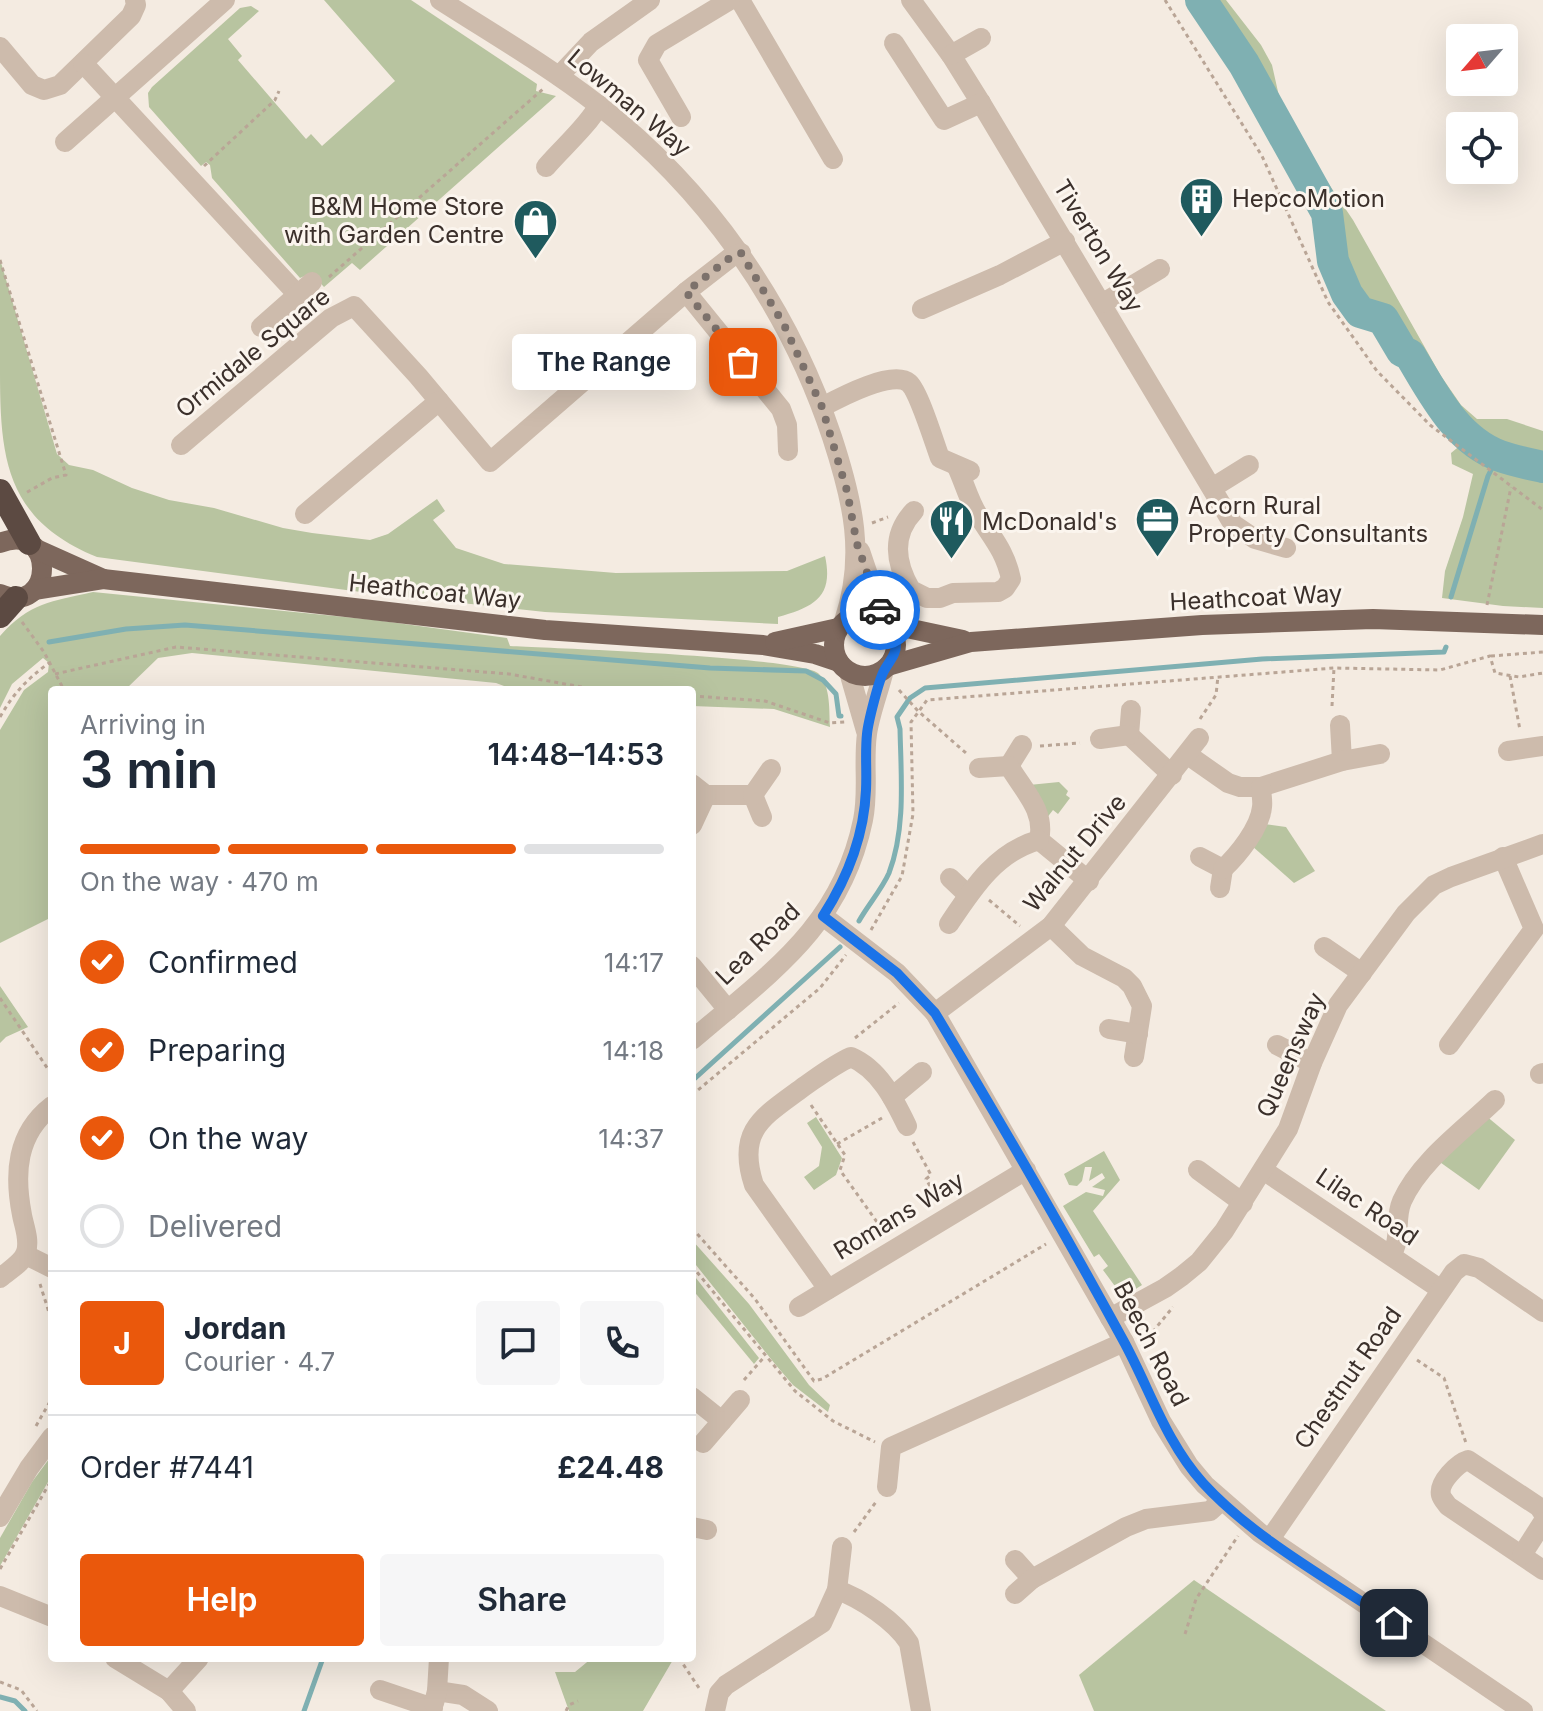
<!DOCTYPE html>
<meta charset="utf-8">
<style>
:root{--surface:#fff;--page:#f6f6f7;--text:#1f2937;--muted:#747a83;--line:#e0e1e3;--accent:#ea580c}
body{margin:0;font-family:Inter,sans-serif;background:var(--page);color:var(--text);height:100vh;display:flex;flex-direction:column;font-size:30px;white-space:nowrap}
*{box-sizing:border-box;margin:0}
p{font-size:26px;color:var(--muted)}
.icon{flex:none;width:44px;height:44px;fill:none;stroke:currentColor;stroke-width:2;stroke-linecap:round;stroke-linejoin:round}
.map{position:relative;flex:1;overflow:hidden}
.panel{position:absolute;left:48px;top:686px;width:648px;height:976px;display:flex;flex-direction:column;background:var(--surface);border-radius:8px;box-shadow:0 8px 32px #0002}
.panel>*{flex:none}
.needle{width:52px;rotate:242deg}
.controls{position:absolute;left:1446px;top:24px;display:grid;gap:16px}
.controls a{display:grid;place-items:center;width:72px;height:72px;border-radius:8px;background:var(--surface);box-shadow:0 8px 32px #0002;font-size:40px}
.pin{position:absolute;display:grid;place-items:center;width:68px;height:68px;color:#fff;margin:-34px;border-radius:16px;box-shadow:0 4px 12px #0006}
.courier{position:absolute;display:grid;place-items:center;width:80px;height:80px;margin:-40px;border:6px solid #1a73e8;border-radius:50%;background:#fff;color:#222;box-shadow:0 2px 10px #0007}
.bubble{position:absolute;height:56px;border-radius:8px;background:var(--surface);box-shadow:0 8px 32px #0002;font-size:26px;font-weight:600;line-height:56px;text-align:center}
.summary em{font-style:normal;font-weight:600}
.summary div{display:flex;flex-direction:column-reverse}
.summary{display:flex;align-items:center;justify-content:space-between;height:136px;padding:0 32px}
h1{font-size:52px;font-weight:600;line-height:60px}
.bar{display:grid;grid-template-columns:repeat(4,1fr);gap:12px 8px;align-content:center;height:96px;padding:0 32px}
.bar i{height:10px;border-radius:6px;background:var(--line)}
.bar .current{background:var(--accent)}
.bar p{grid-column:span 4}
.line{display:flex;align-items:center;gap:20px;padding:0 32px;border-top:2px solid var(--line)}
.line div{flex:1}
.round{display:grid;place-items:center;flex:none;width:84px;height:84px;border-radius:8px;background:var(--page)}
ol{padding:0 32px;list-style:none}
li{display:flex;align-items:center;gap:24px;height:88px}
li p{margin-inline-start:auto}
li .icon{padding:8px;border-radius:50%;background:var(--accent);color:#fff;stroke-width:4}
li:last-child{color:var(--muted)}
li i{width:44px;height:44px;border:4px solid var(--line);border-radius:50%}
.cta{display:flex;gap:16px;margin-top:auto;padding:16px 32px}
.cta a{flex:1;height:92px;border-radius:8px;background:var(--accent);color:#fff;font-size:32px;font-weight:600;line-height:92px;text-align:center}
.cta a+a{background:var(--page);color:var(--text)}
.map>svg:first-child{display:block}
.green{fill:#b8c4a0}
.lines{fill:none;stroke-linecap:round;stroke-linejoin:round}
.stream{stroke:#7fb0b2;stroke-width:5}
.river{stroke:#7fb0b2;stroke-width:32}
.path{stroke:#b9a596;stroke-width:3;stroke-dasharray:4 4;stroke-linecap:butt}
.minor{stroke:#cdbbac;stroke-width:20}
.major{stroke:#7d675c;stroke-width:20}
.highway{stroke:#5c4a42;stroke-width:24}
.done{stroke:#7c716b;stroke-width:8;stroke-dasharray:0 14.4}
.route{stroke:#1a73e8;stroke-width:10}
.labels{text-anchor:middle;stroke-width:6;stroke-linejoin:round;paint-order:stroke}
.street-label{font-size:24px;fill:#3b302b;stroke:#fbf5ee}
.poi-label{font-size:24px;fill:#3b302b;stroke:#fbf5ee;text-anchor:start}
</style>
<div class="map">
<svg width="1543" height="1711" viewBox="0 0 1543 1711">
<rect width="100%" height="100%" fill="#f4ebe1"/>
<g class="green">
<path d="M324 0H411L537 84 536 91 556 96 360 270 352 263 324 287 311 273 300 278 212 178 210 165 206 162 201 166 149 107 148 93 152 87 240 8 251 6 259 11 228 39 242 56 238 60 306 139 311 134 322 146 395 81Z"/>
<path d="M1207 0H1226L1261 45 1272 65 1281 105 1295 134 1353 220 1441 376 1461 405 1477 419H1507L1543 431V608L1503 606 1442 598 1445 571 1463 517 1473 474 1452 464 1451 453 1462 444 1471 429 1455 417 1421 358 1409 347 1380 308 1363 301 1342 269 1330 210 1315 179 1269 99 1255 70Z"/>
<path d="M0 259 57 454 69 465 93 470 132 488 169 500 214 508 283 528 312 533 370 540 388 534 437 499 445 511 433 520 456 548 504 564 616 573 787 571 825 556C834 597 814 607 778 617V624L545 612 361 592 97 557C6 520 0 459 0 371 0 333 0 296 0 259Z"/>
<path d="M93 592 375 620 507 638 510 646C550 648 803 657 819 674 831 687 829 712 830 727L774 709 692 706V690H515L496 683 192 653 158 658 125 690H52V917L0 943V730L24 690 48 672 49 663 43 658 12 684 0 708V636C30 602 51 602 93 592Z"/>
<path d="M1059 782 1068 791 1066 795 1070 798 1058 814 1053 810 1046 819 1029 785Z"/>
<path d="M1264 824 1286 827 1315 871 1294 883 1252 846Z"/>
<path d="M0 986 28 1027 6 1037 0 1043Z"/>
<path d="M1485 1115 1515 1140 1479 1190 1437 1160Z"/>
<path d="M816 1117 842 1158 836 1175 814 1190 804 1177 819 1166 822 1147 807 1123Z"/>
<path d="M1104 1151 1120 1180 1093 1211 1142 1285 1123 1297 1103 1270 1108 1266 1099 1254 1094 1257 1063 1206 1086 1192 1103 1196 1105 1190 1092 1187 1105 1178 1102 1173 1089 1181 1092 1167H1085L1082 1181 1077 1186 1069 1185 1064 1174Z"/>
<path d="M692 1240 749 1304 809 1385 830 1405 828 1412 793 1385 775 1364 692 1260Z"/>
<path d="M692 1273 759 1358 754 1364 692 1289Z"/>
<path d="M52 1455V1475L0 1566V1538L32 1482Z"/>
<path d="M1194 1580 1386 1711H1094L1079 1675Z"/>
<path d="M592 1658H674L643 1711H569L555 1672H575Z"/>
</g>
<g class="lines">
<g class="stream">
<path d="M1451 597 1488 476 1498 456"/>
<path d="M49 642 126 629 185 625 710 668 806 671 823 680 836 694 839 716H841"/>
<path d="M859 921C868 905 882 889 889 873 906 828 901 776 900 729L897 717 910 698 925 688 1262 659 1444 652 1446 647"/>
<path d="M692 1081 840 947"/>
<path d="M0 1697 15 1701 25 1711"/>
<path d="M304 1711 323 1658"/>
</g>
<path class="river" d="M1201 0 1244 64 1327 213 1333 261 1347 294 1360 312 1383 319 1402 351 1410 355C1433 393 1456 440 1500 456 1514 461 1529 464 1543 467"/>
<g class="path">
<path d="M1165 0 1262 156 1328 302 1377 371 1430 425 1543 510"/>
<path d="M204 166 275 100 279 91"/>
<path d="M0 260 66 475 52 478 24 494"/>
<path d="M329 277 543 89"/>
<path d="M872 523 888 517"/>
<path d="M1487 605 1511 487"/>
<path d="M22 622 44 652 64 690"/>
<path d="M1491 656 1543 652"/>
<path d="M55 674 176 647 509 674 599 690"/>
<path d="M1510 676 1520 730"/>
<path d="M899 690 918 711 966 753"/>
<path d="M692 696 765 701 830 723 845 722"/>
<path d="M1332 706 1334 668"/>
<path d="M0 717C13 694 27 679 49 663"/>
<path d="M1200 719 1216 695 1218 676"/>
<path d="M1040 746 1080 743"/>
<path d="M989 900 1020 926"/>
<path d="M871 930 902 876 913 814 911 722 927 700 1334 668 1440 670 1490 656 1495 673 1519 677 1543 673"/>
<path d="M0 998 52 1075"/>
<path d="M855 1038 899 1003"/>
<path d="M692 1095 820 988 846 955"/>
<path d="M811 1105 845 1155 840 1170 884 1232"/>
<path d="M913 1142 931 1175 926 1179 938 1200"/>
<path d="M837 1144 882 1118"/>
<path d="M692 1228 755 1299 814 1381 822 1379 1046 1244"/>
<path d="M692 1266 795 1391 833 1421 875 1442"/>
<path d="M40 1284 52 1322"/>
<path d="M1147 1347 1155 1329 1173 1307"/>
<path d="M1417 1360 1444 1378 1466 1443"/>
<path d="M744 1380 765 1356"/>
<path d="M36 1426 52 1398"/>
<path d="M854 1532 876 1502"/>
<path d="M0 1569 52 1479"/>
<path d="M1185 1634 1196 1599 1238 1536"/>
<path d="M679 1658 701 1691"/>
<path d="M0 1682 21 1690 37 1711"/>
<path d="M566 1711 569 1705 578 1701"/>
</g>
<g class="minor">
<path d="M440 0C493 34 548 66 597 104 707 190 788 305 832 437 853 501 866 556 844 621"/>
<path d="M740 0 833 159"/>
<path d="M911 0 951 55 981 103 1233 524 1255 539 1286 548"/>
<path d="M894 43 944 120 981 103"/>
<path d="M0 47 32 85 44 90 60 85 131 16 136 5 135 0"/>
<path d="M951 55 981 38"/>
<path d="M83 63 298 295"/>
<path d="M559 76 591 42 650 0"/>
<path d="M681 117 648 60 657 44 730 0"/>
<path d="M65 142 225 0"/>
<path d="M546 167C562 148 588 126 599 105"/>
<path d="M686 292 781 409 787 425 788 451"/>
<path d="M1103 303 1160 269"/>
<path d="M922 309 1000 275 1065 241"/>
<path d="M261 327 312 282"/>
<path d="M822 407C839 398 893 369 909 383 919 392 934 442 940 458L970 471"/>
<path d="M181 445 331 318 354 306 418 376 490 462 686 292 731 257 741 253"/>
<path d="M1212 488 1249 465"/>
<path d="M914 511C891 535 895 563 911 590L927 598H940L953 593 998 592 1005 588 1011 579C1005 551 993 539 978 515 969 501 964 482 957 467"/>
<path d="M305 514 439 401"/>
<path d="M860 551 883 619"/>
<path d="M849 672 866 731"/>
<path d="M1340 725 1342 761"/>
<path d="M1129 735 1172 775"/>
<path d="M1129 735 1131 710"/>
<path d="M1100 739 1129 735"/>
<path d="M1508 751 1543 746"/>
<path d="M1188 755 1228 783 1240 787H1261L1342 761 1380 754"/>
<path d="M1009 766 1022 745"/>
<path d="M979 768 1009 766C1023 790 1046 811 1039 840L1089 881"/>
<path d="M692 784 706 795H753L762 817"/>
<path d="M753 795 771 769"/>
<path d="M692 825 706 795"/>
<path d="M1200 857 1223 869 1220 888"/>
<path d="M1223 869C1238 855 1260 828 1262 807 1263 801 1261 793 1261 787"/>
<path d="M950 878 968 895"/>
<path d="M823 916 897 973 935 1013 1124 1342 1161 1421 1189 1466 1205 1485 1260 1533 1523 1711"/>
<path d="M949 924C973 888 996 852 1039 840"/>
<path d="M1051 926 1082 956 1124 978 1132 986 1142 1006 1134 1057"/>
<path d="M1324 947 1362 973"/>
<path d="M692 966 728 1010"/>
<path d="M935 1013 1051 926 1199 738"/>
<path d="M1109 1029 1138 1034"/>
<path d="M692 1040C770 973 841 927 863 820 869 792 863 762 867 734 870 713 879 691 884 670"/>
<path d="M1277 1045 1312 1063"/>
<path d="M1449 1045 1534 929 1503 857"/>
<path d="M1540 1074 1543 1073"/>
<path d="M892 1097 922 1072"/>
<path d="M1198 1170 1243 1203"/>
<path d="M1263 1170 1440 1289"/>
<path d="M26 1255 52 1268"/>
<path d="M1391 1255C1402 1239 1394 1219 1402 1201 1420 1161 1464 1130 1495 1100"/>
<path d="M0 1278C9 1270 23 1263 26 1252 30 1240 24 1226 22 1215 14 1174 16 1134 52 1106"/>
<path d="M828 1289 754 1185C736 1130 763 1117 802 1088 818 1077 833 1065 851 1057 879 1069 894 1099 907 1126"/>
<path d="M799 1307 1026 1170"/>
<path d="M1110 1318 1165 1288 1182 1276 1199 1262 1224 1231 1288 1129 1312 1063 1338 1005 1406 913 1434 885 1451 877 1543 844"/>
<path d="M692 1397 722 1421 740 1400"/>
<path d="M703 1443 722 1421"/>
<path d="M887 1487 891 1447 1124 1342"/>
<path d="M1543 1513 1539 1507 1468 1460C1458 1463 1438 1482 1441 1495 1442 1499 1446 1503 1448 1506L1543 1570"/>
<path d="M0 1517 29 1468 52 1437"/>
<path d="M692 1527 707 1530"/>
<path d="M1270 1539 1454 1272 1464 1264 1479 1268 1543 1312"/>
<path d="M1522 1555 1543 1522"/>
<path d="M1015 1560 1032 1579 1126 1527 1146 1519 1210 1511 1221 1501"/>
<path d="M837 1590C861 1598 896 1622 909 1643L921 1711"/>
<path d="M1015 1594 1032 1579"/>
<path d="M0 1596 52 1617"/>
<path d="M115 1658 169 1691 186 1711"/>
<path d="M380 1690 433 1708"/>
<path d="M169 1691 199 1658"/>
<path d="M437 1691 463 1695 488 1711"/>
<path d="M434 1703 437 1691 439 1658"/>
<path d="M715 1711 719 1693 726 1685 822 1623 837 1590 842 1547"/>
</g>
<g class="major">
<path d="M0 543C57 520 55 618 0 594"/>
<path d="M36 549 103 579"/>
<path d="M34 590 103 579 545 630 763 645 815 654 839 662"/>
<circle cx="865" cy="645" r="31"/>
<path d="M888 624 963 640"/>
<path d="M775 642 838 628"/>
<path d="M888 666 971 642 1202 625 1373 619 1543 625"/>
</g>
<g class="highway">
<path d="M0 491 29 543"/>
<path d="M0 616 16 598"/>
</g>
</g>
<g class="lines">
<path class="done" d="M743 362 686 292 731 257 741 253 784 325 822 407 847 491 857 544 880 610"/>
<path class="route" d="M880 610C884 622 895 629 896 642 897 654 890 660 885 669 879 678 868 723 867 734 865 752 867 772 866 790 864 837 848 877 823 916L897 973 935 1013C1000 1121 1063 1230 1123 1340 1150 1389 1165 1441 1203 1483 1253 1538 1332 1581 1394 1623"/>
</g>
<defs>
<symbol id="building-pin" viewBox="-11 -11 22 30"><path d="M0 17L-7.5 6A9.5 9.5 0 1 1 7.5 6Z" fill="#1f5a5e" stroke="#fbf5ee"/><path d="M-4-6H4V6H1V3H-1V6H-4ZM-2.5-4.3h1.7v1.8h-1.7ZM.8-4.3h1.7v1.8H.8ZM-2.5-1h1.7V.8h-1.7ZM.8-1h1.7V.8H.8Z" fill="#fff"/></symbol>
<symbol id="shop-pin" viewBox="-11 -11 22 30"><path d="M0 17L-7.5 6A9.5 9.5 0 1 1 7.5 6Z" fill="#1f5a5e" stroke="#fbf5ee"/><path d="M-5-2.5h2.3a2.7 3.5 0 0 1 5.4 0H5L5.5 6h-11ZM-1.5-2.5h3a1.5 2.3 0 0 0-3 0Z" fill="#fff"/></symbol>
<symbol id="office-pin" viewBox="-11 -11 22 30"><path d="M0 17L-7.5 6A9.5 9.5 0 1 1 7.5 6Z" fill="#1f5a5e" stroke="#fbf5ee"/><path d="M-6-3h4V-5.5h4V-3h4V5H-6ZM-1-4.5V-3h2v-1.5ZM-6 0V1H6V0Z" fill="#fff"/></symbol>
<symbol id="restaurant-pin" viewBox="-11 -11 22 30"><path d="M0 17L-7.5 6A9.5 9.5 0 1 1 7.5 6Z" fill="#1f5a5e" stroke="#fbf5ee"/><path d="M-5-6h1v4h1v-4h1v4h1v-4h1v5L-1.5 .5V6h-2V.5L-5-1ZM5-6V6H3V1.5H1.5Q1.5-4 5-6Z" fill="#fff"/></symbol>
</defs>
<g fill-rule="evenodd">
<use href="#building-pin" x="1176" y="174" width="51" height="69"/>
<use href="#shop-pin" x="510" y="196" width="51" height="69"/>
<use href="#office-pin" x="1132" y="494" width="51" height="69"/>
<use href="#restaurant-pin" x="926" y="496" width="51" height="69"/>
</g>
<g class="labels">
<g class="street-label">
<text transform="translate(629 103) rotate(40)" y="8">Lowman Way</text>
<text transform="translate(1098 246) rotate(59)" y="8">Tiverton Way</text>
<text transform="translate(253 353) rotate(-39)" y="8">Ormidale Square</text>
<text transform="translate(435 592) rotate(6)" y="8">Heathcoat Way</text>
<text transform="translate(1256 598) rotate(-3)" y="8">Heathcoat Way</text>
<text transform="translate(1075 853) rotate(-50)" y="8">Walnut Drive</text>
<text transform="translate(758 944) rotate(-44)" y="8">Lea Road</text>
<text transform="translate(1291 1055) rotate(-66)" y="8">Queensway</text>
<text transform="translate(1367 1207) rotate(34)" y="8">Lilac Road</text>
<text transform="translate(899 1216) rotate(-31)" y="8">Romans Way</text>
<text transform="translate(1151 1344) rotate(63)" y="8">Beech Road</text>
<text transform="translate(1348 1378) rotate(-55)" y="8">Chestnut Road</text>
</g>
<g class="poi-label">
<text x="1232" y="207">HepcoMotion</text>
<text x="504" y="215" text-anchor="end">B&amp;M Home Store<tspan x="504" dy="28">with Garden Centre</tspan></text>
<text x="1188" y="514">Acorn Rural<tspan x="1188" dy="28">Property Consultants</tspan></text>
<text x="982" y="530">McDonald's</text>
</g>
</g>
</svg>
<div class="controls">
<a><svg class="needle" viewBox="-14 -14 28 28"><path d="M0-13l5 13h-10z" fill="#e53935"/><path d="M0 13l5-13h-10z" fill="#747a83"/></svg></a>
<a><svg class="icon" aria-label="locate" viewBox="0 0 24 24"><circle cx="12" cy="12" r="6"/><path d="M12 2v4M12 18v4M2 12h4M18 12h4"/></svg></a>
</div>
<div class="pin" style="left:743px;top:362px;background:#ea580c"><svg class="icon" aria-label="bag" viewBox="0 0 24 24"><path d="M5 8h14l-1 12H6zM9 8a3 3 0 0 1 6 0"/></svg></div>
<div class="pin" style="left:1394px;top:1623px;background:#1f2937"><svg class="icon" aria-label="home" viewBox="0 0 24 24"><path d="M3 11l9-7 9 7M6 9v11h12V9"/></svg></div>
<div class="courier" style="left:880px;top:610px"><svg class="icon" aria-label="car" viewBox="0 0 24 24"><path d="M5 17H2v-5l4-1 3-4h7l3 4 3 1v5h-3M9 17h6M6 11h13"/><circle cx="7" cy="17" r="2"/><circle cx="17" cy="17" r="2"/></svg></div>
<div class="bubble" style="left:512px;top:334px;width:184px">The Range</div>
<section class="panel">
<div class="summary"><div><h1>3 min</h1><p>Arriving in</p></div><em>14:48–14:53</em></div>
<div class="bar"><i class="current"></i><i class="current"></i><i class="current"></i><i></i><p>On the way · 470 m</p></div>
<ol>
<li><svg class="icon" aria-label="check" viewBox="0 0 24 24"><path d="M5 12l5 5 9-10"/></svg>Confirmed<p>14:17</p></li>
<li><svg class="icon" aria-label="check" viewBox="0 0 24 24"><path d="M5 12l5 5 9-10"/></svg>Preparing<p>14:18</p></li>
<li><svg class="icon" aria-label="check" viewBox="0 0 24 24"><path d="M5 12l5 5 9-10"/></svg>On the way<p>14:37</p></li>
<li><i></i>Delivered</li>
</ol>
<div class="line" style="height:144px"><b class="round" style="background:var(--accent);color:#fff">J</b><div><b>Jordan</b><p>Courier · 4.7</p></div><a class="round"><svg class="icon" aria-label="chat" viewBox="0 0 24 24"><path d="M4 5h16v11H9l-5 4z"/></svg></a><a class="round"><svg class="icon" aria-label="phone" viewBox="0 0 24 24"><path d="M5 4h4l2 5-3 2q2 4 5 5l2-3 5 2v4C11 20 4 13 5 4z"/></svg></a></div>
<div class="line" style="height:104px"><div>Order #7441</div><b>£24.48</b></div>
<div class="cta"><a>Help</a><a>Share</a></div>
</section>
</div>
